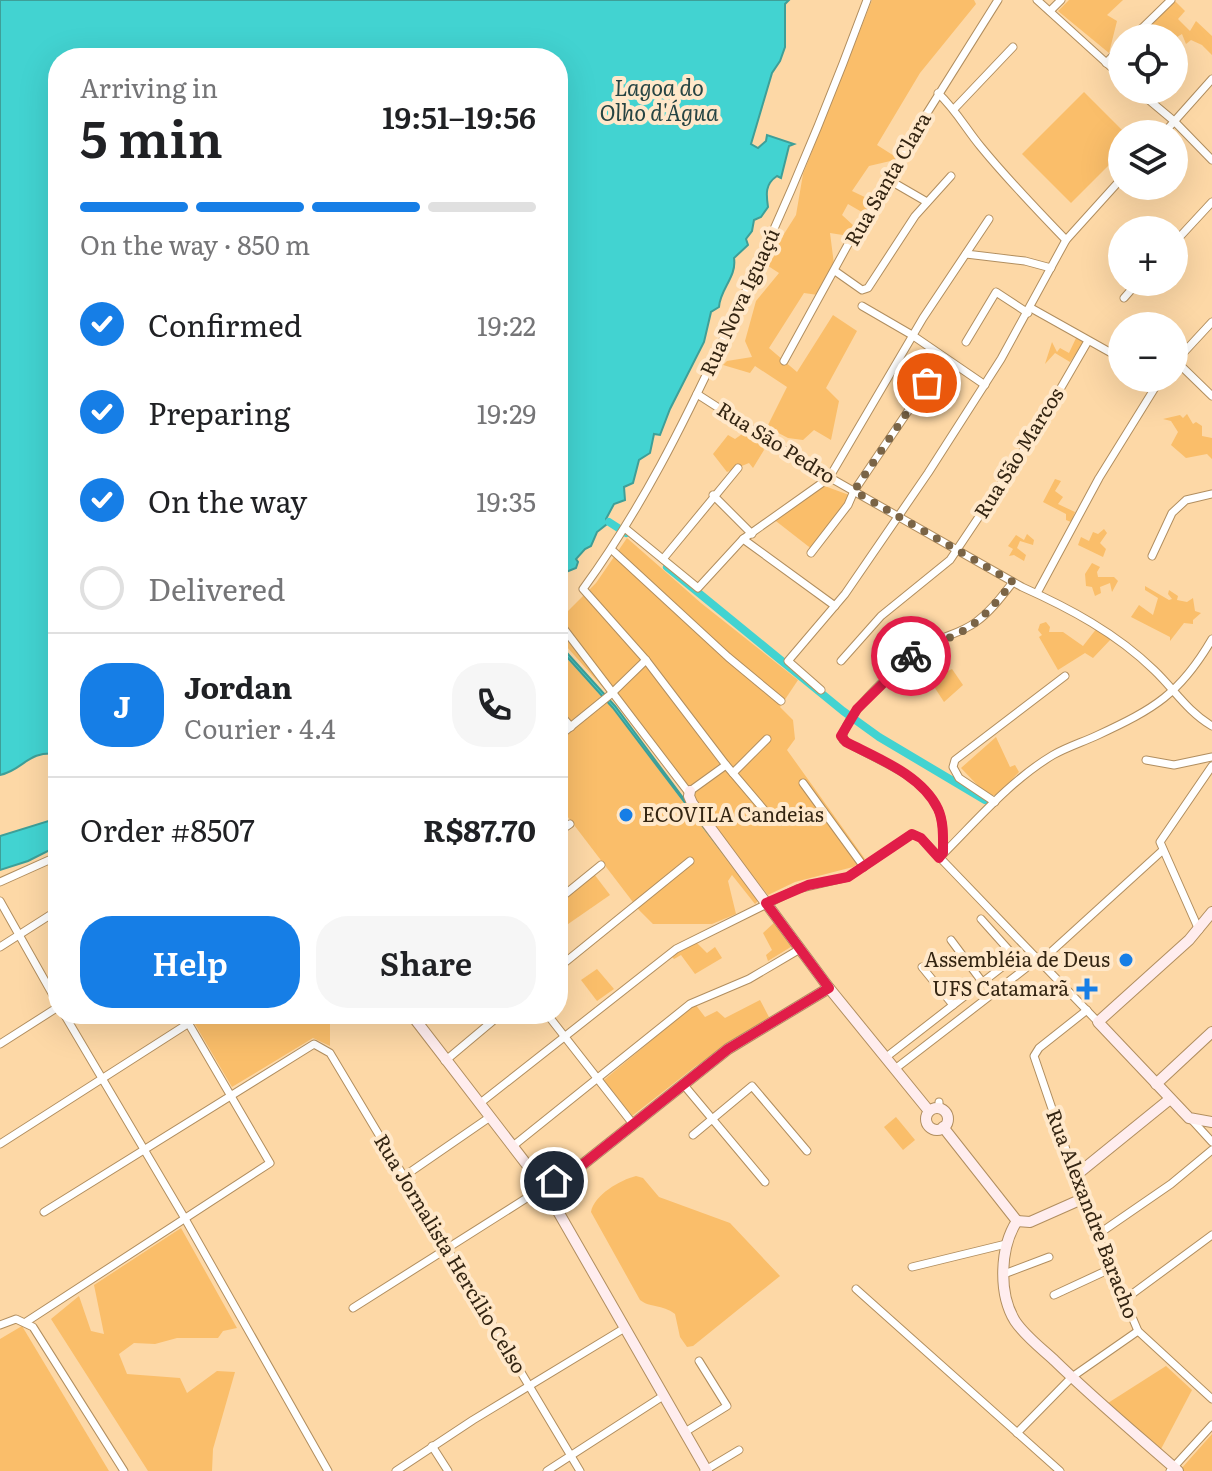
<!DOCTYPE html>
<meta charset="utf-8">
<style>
:root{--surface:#fff;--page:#f6f6f6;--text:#202124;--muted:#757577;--line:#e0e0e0;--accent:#167ee6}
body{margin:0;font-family:Literata,serif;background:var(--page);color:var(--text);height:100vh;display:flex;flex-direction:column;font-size:30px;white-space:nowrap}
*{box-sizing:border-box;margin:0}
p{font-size:26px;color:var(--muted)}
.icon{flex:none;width:44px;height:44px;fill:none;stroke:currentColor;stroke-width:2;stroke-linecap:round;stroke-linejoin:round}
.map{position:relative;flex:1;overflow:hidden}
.sheet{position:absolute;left:48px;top:48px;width:520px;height:976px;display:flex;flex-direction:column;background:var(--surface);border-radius:32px;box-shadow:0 8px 32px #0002}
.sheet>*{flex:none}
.tools{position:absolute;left:1108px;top:24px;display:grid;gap:16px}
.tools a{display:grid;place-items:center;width:80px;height:80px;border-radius:50%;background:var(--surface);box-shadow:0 8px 32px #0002;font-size:40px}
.pin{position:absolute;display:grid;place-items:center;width:68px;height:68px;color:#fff;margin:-34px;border:4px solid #fff;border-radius:50%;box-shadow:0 2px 8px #0007}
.courier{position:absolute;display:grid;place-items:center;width:80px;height:80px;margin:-40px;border:6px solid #e11d48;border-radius:50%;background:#fff;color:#222;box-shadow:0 2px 10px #0007}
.overview em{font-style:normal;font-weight:600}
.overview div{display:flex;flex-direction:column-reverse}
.overview{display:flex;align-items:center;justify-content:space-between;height:136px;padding:0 32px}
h1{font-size:52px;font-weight:600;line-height:60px}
.bar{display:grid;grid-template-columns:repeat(4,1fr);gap:12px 8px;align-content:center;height:96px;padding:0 32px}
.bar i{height:10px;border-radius:6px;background:var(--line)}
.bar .active{background:var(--accent)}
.bar p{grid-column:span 4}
.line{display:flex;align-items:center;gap:20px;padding:0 32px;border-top:2px solid var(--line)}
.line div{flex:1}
.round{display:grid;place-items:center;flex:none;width:84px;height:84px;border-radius:32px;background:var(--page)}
ol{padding:0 32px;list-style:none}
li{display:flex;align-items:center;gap:24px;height:88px}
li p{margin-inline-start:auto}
li .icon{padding:8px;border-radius:50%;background:var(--accent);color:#fff;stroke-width:4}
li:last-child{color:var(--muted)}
li i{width:44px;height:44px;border:4px solid var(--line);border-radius:50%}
.primary-button{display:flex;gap:16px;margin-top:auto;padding:16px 32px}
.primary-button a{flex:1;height:92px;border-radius:32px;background:var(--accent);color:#fff;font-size:32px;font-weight:600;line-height:92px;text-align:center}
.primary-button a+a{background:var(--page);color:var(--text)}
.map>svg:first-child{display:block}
.green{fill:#fabe6a}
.water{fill:#42d3d1;stroke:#3e9f98;stroke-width:2}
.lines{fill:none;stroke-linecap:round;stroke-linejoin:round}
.canal{stroke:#42d3d1;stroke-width:8}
.street-casing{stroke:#b18e5f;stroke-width:9}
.secondary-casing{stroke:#b18e5f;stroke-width:12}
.street{stroke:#fff;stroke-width:7}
.secondary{stroke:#ffedee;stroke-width:10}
.done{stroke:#7a6446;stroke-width:8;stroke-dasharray:0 14.4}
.route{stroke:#e11d48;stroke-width:10}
.poi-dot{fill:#167ee6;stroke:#ffe8ca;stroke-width:3}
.labels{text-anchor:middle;stroke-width:8;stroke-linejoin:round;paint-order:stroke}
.street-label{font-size:20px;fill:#342512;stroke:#ffe8ca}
.poi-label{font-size:20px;fill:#342512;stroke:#ffe8ca;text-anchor:end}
.water-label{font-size:22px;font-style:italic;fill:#264443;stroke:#ffe8ca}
</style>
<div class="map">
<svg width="1212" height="1471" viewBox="0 0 1212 1471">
<rect width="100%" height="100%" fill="#fdd8a6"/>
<g class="green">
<path d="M872 0H974L976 4 920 73 877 145 899 159 869 166 852 191 873 201 867 215 848 204 842 215 854 226 849 236 830 233 834 264 818 295 804 293 769 348 797 372 833 315 857 331 826 388 839 401 831 440 814 430 803 440 788 438 767 427 787 387 755 366 750 373 723 365 727 361 752 357 745 341 756 301 779 273 765 264 796 215 803 174Z"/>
<path d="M1069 0H1123L1107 15 1117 21 1109 53 1058 11Z"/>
<path d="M1174 0 1185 11 1178 19 1190 31 1196 21 1212 36V55L1202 45 1191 40 1186 44 1182 34 1177 37 1160 26 1142 28Z"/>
<path d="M1084 92 1126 134H1122V152L1071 203 1022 154Z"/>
<path d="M1077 336 1085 341 1070 362 1055 353 1045 364 1052 342 1057 352 1060 348 1069 353Z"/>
<path d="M1187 414 1193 424 1196 422 1202 426V436L1212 438V459L1207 454 1186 458 1171 445 1178 432 1171 421 1163 419 1180 415 1183 418Z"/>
<path d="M745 432 757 434 764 450 753 468 749 463 727 472 713 454 728 435 735 439Z"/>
<path d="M1055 479 1061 481 1055 491 1063 497 1058 504 1075 512 1071 522 1066 520V514L1043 502Z"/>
<path d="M822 485 849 495 847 502 813 550 772 518Z"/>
<path d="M1104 529 1107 533 1100 543 1106 549 1103 557 1078 545 1081 537 1089 541 1093 532 1098 534Z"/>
<path d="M1027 534 1034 540 1033 545 1020 541 1017 548 1026 555 1024 561 1014 555 1009 556 1013 549 1008 546 1016 535 1024 540Z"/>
<path d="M627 538 701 603 798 680 780 707 793 720 795 739 787 750 865 859 853 867 795 882 768 895 607 692 558 637V621L596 583Z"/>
<path d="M1092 563 1100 567 1097 572 1098 577H1114L1118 581 1112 592 1110 583 1100 587 1101 593 1095 596 1092 587 1086 586 1085 574Z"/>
<path d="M1145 586 1169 600 1172 599 1168 594 1169 590 1178 596 1177 600 1187 602 1193 598 1195 611 1201 613 1193 620V624L1184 623 1170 641V637L1131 617 1139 605 1153 615 1158 598 1145 590Z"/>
<path d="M1046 622 1050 627 1049 632H1063L1083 646 1097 628 1111 639 1093 658 1085 653 1058 670 1039 637 1042 635 1038 630 1040 624Z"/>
<path d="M558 649 613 709 758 901 755 904 732 875 728 881 736 914 712 924H653L639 910 558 804Z"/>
<path d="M941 669 944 673 952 669 963 685 944 702 933 685 921 684 918 670 925 677Z"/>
<path d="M996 737 1010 767 1015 765 1019 772 998 795H987L961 768Z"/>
<path d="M594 874 610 895 558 931V901Z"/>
<path d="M776 921 794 945 768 961 766 955 772 950 763 933Z"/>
<path d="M694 940 707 953 715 947 722 958 695 974 681 955 674 959 670 955Z"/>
<path d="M597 969 614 989 597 1001 581 980Z"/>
<path d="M760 1000 770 1019 696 1066 632 1116 604 1080 695 1004 705 1017 717 1011 725 1018Z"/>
<path d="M189 1014H330V1046L313 1038 232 1087Z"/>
<path d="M896 1117 915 1140 903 1150 884 1127Z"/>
<path d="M636 1176 643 1178 659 1197 730 1223 780 1276 693 1346 687 1347 680 1337 675 1314C662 1304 650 1308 640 1300L591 1212C594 1195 620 1180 636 1176Z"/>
<path d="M181 1228 237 1328 223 1331 218 1338H177L155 1344 134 1343 119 1354 127 1374 180 1378 187 1393 217 1371 235 1372 213 1449 212 1471H148L51 1319 79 1296 91 1331 104 1334 94 1285Z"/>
<path d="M22 1326 109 1471H0V1339Z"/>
<path d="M1166 1366 1192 1390 1161 1449 1108 1403Z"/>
<path d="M1212 1434V1471H1184L1181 1469Z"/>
</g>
<g class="water">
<path d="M0 0H789L785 4V47L780 61 772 73 751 144 758 148 766 141 767 135 794 144 789 146 781 178 777 176C765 184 766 194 768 207L761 217 754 220 752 231 746 239 748 245 734 258C737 277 720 289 719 307L711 312 704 342 670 409 660 435 654 434 650 453 639 460 633 483 624 487 625 500 614 504 606 519 607 524 597 532 591 546 585 549 576 559 578 562 576 568 561 574 559 588 558 58H58V754C27 750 24 770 0 775Z"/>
<path d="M558 643 615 706 758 899 613 708 558 647Z"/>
<path d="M58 818V846L28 861 0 870V836Z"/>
</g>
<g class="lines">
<g class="canal">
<path d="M609 522 626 533"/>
<path d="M667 567 843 711 879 737 985 800"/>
</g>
<defs>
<g id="street">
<path d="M1037 0 1122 77"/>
<path d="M1050 11 1061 0"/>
<path d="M1132 38 1171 0"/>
<path d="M1106 63 1122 47"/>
<path d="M1137 90 1174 121 1212 160"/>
<path d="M938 93C956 110 966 129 981 147 1008 180 1037 210 1066 240"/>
<path d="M955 108 1013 47"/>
<path d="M1163 134 1212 79"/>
<path d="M889 180 927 202"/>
<path d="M1174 243 1212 202"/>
<path d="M966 254 1025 261 1051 268"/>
<path d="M835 271 862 290 868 288 915 216 951 176"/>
<path d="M1124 298 1138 282"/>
<path d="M862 306 912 335 985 385"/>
<path d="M1031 308 1122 359"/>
<path d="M966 342 996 292 1028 313"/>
<path d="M784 361 857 228 878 202 907 145 998 0"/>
<path d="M1176 361 1212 396"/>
<path d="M1174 363 1212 322"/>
<path d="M697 394 806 464 1022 587C1069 608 1116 633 1154 670 1174 689 1187 711 1212 726"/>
<path d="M713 495 752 534"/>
<path d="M626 529 698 588 743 539 829 478 923 318 989 219"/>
<path d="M743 539 835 606"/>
<path d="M612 550 728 657 781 701"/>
<path d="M811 553 848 505 854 491 927 383"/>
<path d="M1152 556 1172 513 1186 500 1212 494"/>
<path d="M663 559 738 468"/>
<path d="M1037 593 1099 478 1161 378"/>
<path d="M558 621 689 793"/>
<path d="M841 661 881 616 950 560 1033 436 1088 341"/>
<path d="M821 690 788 661 845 594 928 473 1001 359 1066 240 1122 178"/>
<path d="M558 712 571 727"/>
<path d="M558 737 611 694 646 660"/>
<path d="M1146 760 1174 765 1212 757"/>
<path d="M733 773 767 739"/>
<path d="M803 783 864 867"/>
<path d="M690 791 726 765"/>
<path d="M995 802 959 778 953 767 955 760 1065 676"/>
<path d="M771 818 726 765 646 660 583 589C642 508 683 425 725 335 778 225 825 114 867 0"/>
<path d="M558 832 570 824"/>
<path d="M943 853C943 840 944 822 938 809 922 773 874 760 843 740 839 718 906 657 926 646 942 636 960 634 976 622 991 611 1002 596 1013 582"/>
<path d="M943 854C977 820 1011 780 1053 755 1067 747 1083 742 1098 735 1154 709 1180 694 1212 639"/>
<path d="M0 882 58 856"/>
<path d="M558 900 601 865"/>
<path d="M0 901 58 1004"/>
<path d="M1199 930 1160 842 1212 766"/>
<path d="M951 940 983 983"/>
<path d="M0 947 58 910"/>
<path d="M1041 961 1163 850"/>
<path d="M922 967 953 1005"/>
<path d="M558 968 690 861"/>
<path d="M64 1014 184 1217 328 1471"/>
<path d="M547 1014 633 1124"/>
<path d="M0 1044 58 1007"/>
<path d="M885 1058 1015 957"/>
<path d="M445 1061 501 1014"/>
<path d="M895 1069 1026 968 1022 960 1015 957 981 919"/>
<path d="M683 1084 765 1182"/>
<path d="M479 1104 676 949 797 889 848 877 912 834 921 838 1098 1022"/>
<path d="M939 1108V1102"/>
<path d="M1191 1119 1212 1142"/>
<path d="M693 1135 752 1086 807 1151"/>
<path d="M0 1144 189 1023"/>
<path d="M513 1146 690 1004 749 979 800 949"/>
<path d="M1075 1176 1034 1056 1039 1048 1087 1010"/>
<path d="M403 1177 490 1117"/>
<path d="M1082 1199 1138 1331 1212 1399"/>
<path d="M44 1212 314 1044 330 1053 580 1471"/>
<path d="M1097 1235 1171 1184 1212 1150"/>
<path d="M912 1267 1006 1244"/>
<path d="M1004 1274 1049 1257"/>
<path d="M856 1289 1060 1471"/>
<path d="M1054 1295 1110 1269"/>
<path d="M1124 1300 1212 1235"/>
<path d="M353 1308 544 1187"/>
<path d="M26 1322 270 1163 183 1014"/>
<path d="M0 1325 16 1319 33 1327 124 1471"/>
<path d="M685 1432 727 1406 699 1361"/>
<path d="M1017 1433 1072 1377 1138 1331"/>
<path d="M432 1446 448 1471"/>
<path d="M396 1471 473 1420 623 1329"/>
<path d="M547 1471 663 1396"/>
<path d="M704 1471 739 1450"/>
<path d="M1170 1471 1212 1425"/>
</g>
<g id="secondary">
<path d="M690 791 689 796 692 803 829 988 929 1111"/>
<path d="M1212 912 1189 940 1098 1022 1189 1118 1212 1122"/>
<path d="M411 1014 544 1187 707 1471"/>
<path d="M1156 1084 1212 1032"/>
<circle cx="937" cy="1119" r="11"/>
<path d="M943 1127 1017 1221"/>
<path d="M544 1187 582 1165 728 1049 829 988"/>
<path d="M1017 1221C1000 1247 998 1293 1015 1321 1025 1336 1041 1348 1054 1360 1094 1399 1136 1434 1178 1471"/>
<path d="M1017 1221 1030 1222 1082 1199 1075 1176 1170 1099"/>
</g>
</defs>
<use href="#street" class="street-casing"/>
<use href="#secondary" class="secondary-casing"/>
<use href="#street" class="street"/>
<use href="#secondary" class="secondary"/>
</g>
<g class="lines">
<path class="done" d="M911 656C927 644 946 641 963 631 984 619 998 600 1013 582L854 491 927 383"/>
<path class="route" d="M554 1181 582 1165 728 1049 829 988 766 903 808 885 848 877 912 834 921 838 939 858 943 853C943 839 944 822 938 809 922 775 877 758 846 742L841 736 857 709 911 656"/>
</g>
<g class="poi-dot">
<circle cx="626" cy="815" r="8"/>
<circle cx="1126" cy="960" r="8"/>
<path d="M1083 977h8v8h8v8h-8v8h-8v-8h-8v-8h8z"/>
</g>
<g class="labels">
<g class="street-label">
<text transform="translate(888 179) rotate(-60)" y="7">Rua Santa Clara</text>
<text transform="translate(740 302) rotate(-65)" y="7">Rua Nova Iguaçú</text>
<text transform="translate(776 443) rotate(32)" y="7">Rua São Pedro</text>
<text transform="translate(1019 453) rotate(-58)" y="7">Rua São Marcos</text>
<text transform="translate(1092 1214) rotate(69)" y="7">Rua Alexandre Baracho</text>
<text transform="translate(450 1254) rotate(59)" y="7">Rua Jornalista Hercílio Celso</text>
</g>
<g class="poi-label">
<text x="642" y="822" text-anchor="start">ECOVILA Candeias</text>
<text x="1110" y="967">Assembléia de Deus</text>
<text x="1069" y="996">UFS Catamarã</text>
</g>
<g class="water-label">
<text x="659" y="96">Lagoa do<tspan x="659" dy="25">Olho d'Água</tspan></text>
</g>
</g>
</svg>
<div class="tools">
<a><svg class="icon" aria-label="locate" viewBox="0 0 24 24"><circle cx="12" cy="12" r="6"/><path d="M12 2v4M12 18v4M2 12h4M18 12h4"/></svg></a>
<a><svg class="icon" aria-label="layers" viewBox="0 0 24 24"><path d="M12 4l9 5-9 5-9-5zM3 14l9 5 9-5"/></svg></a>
<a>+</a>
<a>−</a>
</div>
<div class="pin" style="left:927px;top:383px;background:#ea580c"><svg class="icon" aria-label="bag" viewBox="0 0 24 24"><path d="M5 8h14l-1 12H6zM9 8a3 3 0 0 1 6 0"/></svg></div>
<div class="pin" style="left:554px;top:1181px;background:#1f2937"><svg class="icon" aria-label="home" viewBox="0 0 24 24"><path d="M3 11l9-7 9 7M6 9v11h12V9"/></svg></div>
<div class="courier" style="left:911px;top:656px"><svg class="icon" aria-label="bike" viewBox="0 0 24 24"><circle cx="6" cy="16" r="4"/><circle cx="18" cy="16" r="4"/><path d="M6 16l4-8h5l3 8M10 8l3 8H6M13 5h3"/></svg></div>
<section class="sheet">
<div class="overview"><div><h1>5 min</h1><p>Arriving in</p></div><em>19:51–19:56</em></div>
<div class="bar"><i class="active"></i><i class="active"></i><i class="active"></i><i></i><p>On the way · 850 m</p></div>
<ol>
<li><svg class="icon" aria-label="check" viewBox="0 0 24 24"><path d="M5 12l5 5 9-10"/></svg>Confirmed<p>19:22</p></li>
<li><svg class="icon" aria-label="check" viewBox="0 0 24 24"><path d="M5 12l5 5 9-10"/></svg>Preparing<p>19:29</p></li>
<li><svg class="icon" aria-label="check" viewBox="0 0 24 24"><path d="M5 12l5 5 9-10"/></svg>On the way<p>19:35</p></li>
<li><i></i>Delivered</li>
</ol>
<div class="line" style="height:144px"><b class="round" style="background:var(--accent);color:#fff">J</b><div><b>Jordan</b><p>Courier · 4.4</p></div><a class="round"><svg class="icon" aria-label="phone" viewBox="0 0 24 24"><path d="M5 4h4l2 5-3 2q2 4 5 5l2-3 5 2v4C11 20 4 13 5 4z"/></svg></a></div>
<div class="line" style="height:104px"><div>Order #8507</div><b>R$87.70</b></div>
<div class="primary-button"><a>Help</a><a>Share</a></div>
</section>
</div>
